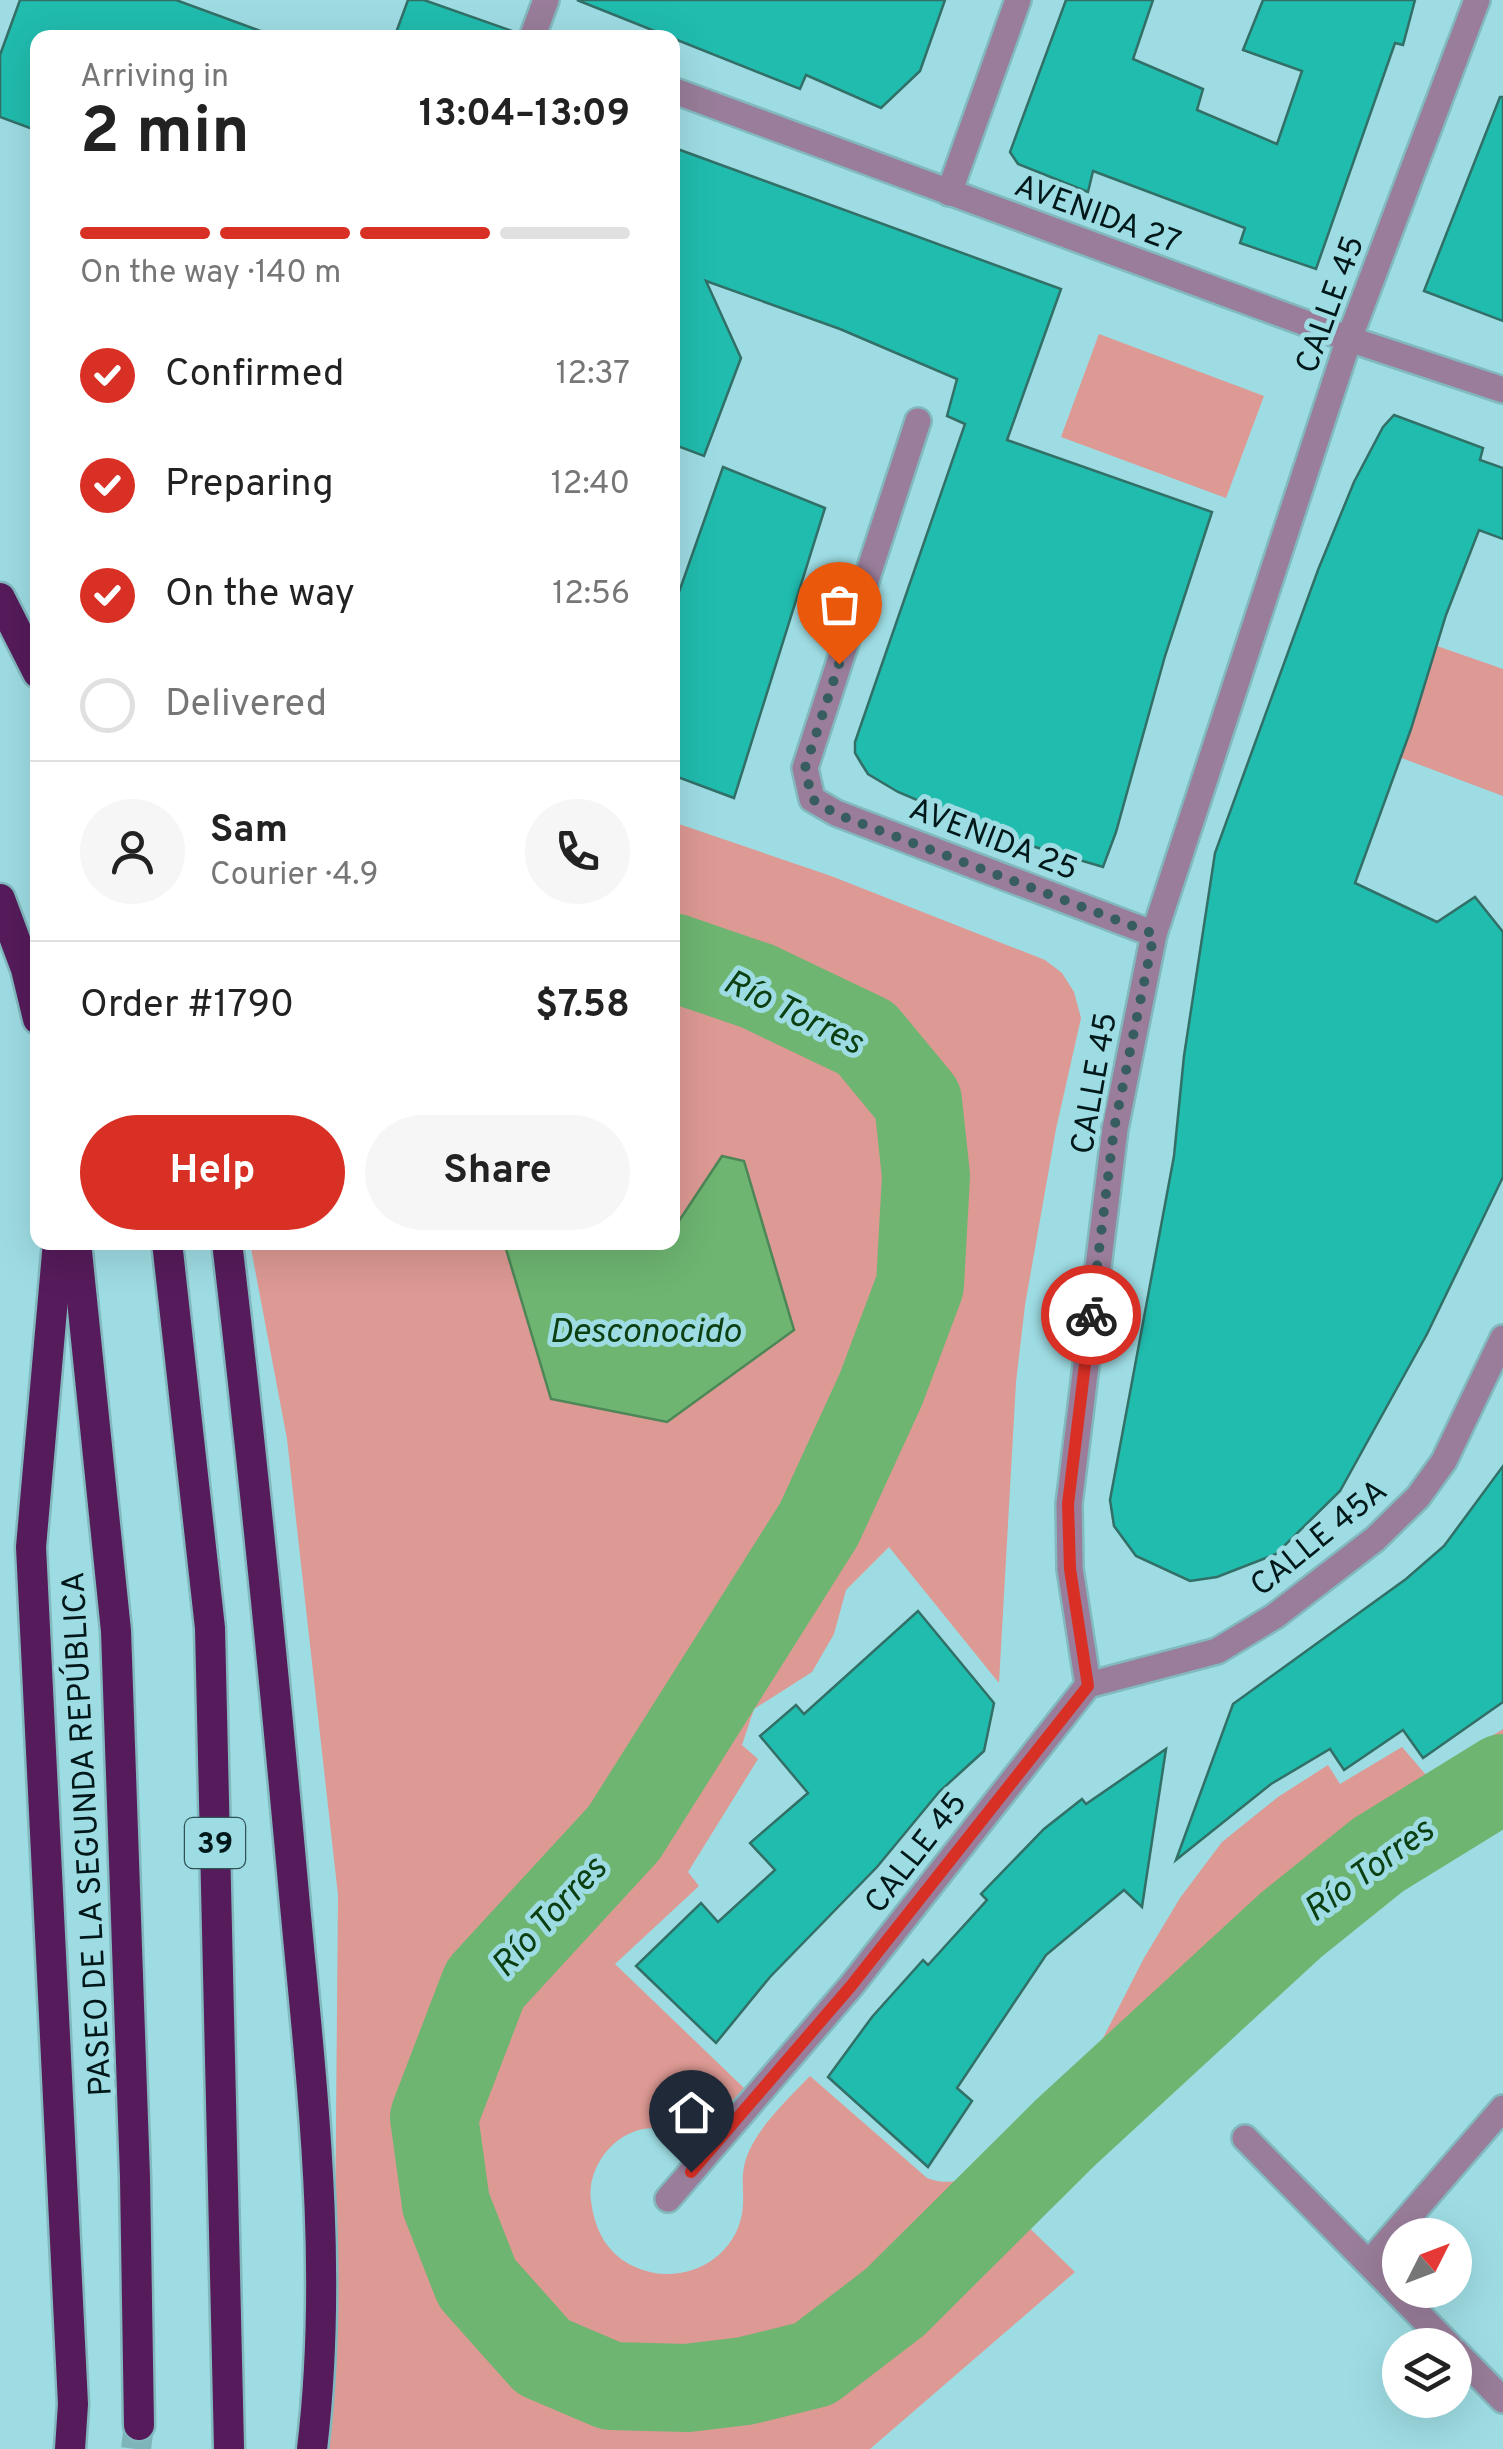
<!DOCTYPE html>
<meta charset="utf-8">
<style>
:root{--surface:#fff;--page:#f6f6f6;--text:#222;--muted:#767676;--line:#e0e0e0;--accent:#d93025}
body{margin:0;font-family:Overpass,sans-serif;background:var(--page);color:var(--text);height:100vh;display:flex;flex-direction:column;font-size:38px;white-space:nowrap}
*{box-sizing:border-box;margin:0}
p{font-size:32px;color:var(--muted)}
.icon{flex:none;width:55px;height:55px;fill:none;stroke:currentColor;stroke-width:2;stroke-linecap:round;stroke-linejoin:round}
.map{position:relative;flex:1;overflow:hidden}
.side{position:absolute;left:30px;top:30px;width:650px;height:1220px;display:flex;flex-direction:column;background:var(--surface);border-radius:20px;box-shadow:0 10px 40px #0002}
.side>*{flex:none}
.needle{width:65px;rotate:48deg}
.controls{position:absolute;left:1382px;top:2218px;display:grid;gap:20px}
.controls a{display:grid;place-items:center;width:90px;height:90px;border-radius:50%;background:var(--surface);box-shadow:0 10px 40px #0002;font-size:50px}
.pin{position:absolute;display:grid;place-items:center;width:85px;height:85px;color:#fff;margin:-102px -42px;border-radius:50% 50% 50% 0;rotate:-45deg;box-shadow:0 0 10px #0007}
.pin .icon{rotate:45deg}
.courier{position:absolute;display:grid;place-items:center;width:100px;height:100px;margin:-50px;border:8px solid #d93025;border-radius:50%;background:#fff;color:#222;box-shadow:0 2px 12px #0007}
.summary em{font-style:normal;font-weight:700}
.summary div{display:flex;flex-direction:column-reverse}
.summary{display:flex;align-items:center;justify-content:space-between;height:170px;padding:0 50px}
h1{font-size:65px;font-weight:700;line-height:75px}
.bar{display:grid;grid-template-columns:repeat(4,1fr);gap:15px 10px;align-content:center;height:120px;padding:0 50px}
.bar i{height:12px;border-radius:8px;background:var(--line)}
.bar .current{background:var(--accent)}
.bar p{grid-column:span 4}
.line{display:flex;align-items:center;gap:25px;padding:0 50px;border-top:2px solid var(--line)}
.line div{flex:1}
.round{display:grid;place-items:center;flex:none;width:105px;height:105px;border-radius:52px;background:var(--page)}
ol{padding:0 50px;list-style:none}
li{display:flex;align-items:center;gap:30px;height:110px}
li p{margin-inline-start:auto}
li .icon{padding:10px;border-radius:50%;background:var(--accent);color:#fff;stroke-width:4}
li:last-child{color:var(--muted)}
li i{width:55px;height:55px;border:5px solid var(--line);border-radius:50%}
.button{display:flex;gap:20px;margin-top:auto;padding:20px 50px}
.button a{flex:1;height:115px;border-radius:60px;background:var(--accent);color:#fff;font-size:40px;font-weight:700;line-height:115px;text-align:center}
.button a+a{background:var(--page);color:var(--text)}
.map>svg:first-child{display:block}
.green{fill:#dd9993}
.water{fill:#6eb571;stroke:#4d8657;stroke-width:2.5}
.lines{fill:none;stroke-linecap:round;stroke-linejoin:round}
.river{stroke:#6eb571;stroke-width:88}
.building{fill:#20bcae;stroke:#326f67;stroke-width:2.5}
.highway-tunnel{stroke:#7eb5bb;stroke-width:30;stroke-dasharray:30 15;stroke-linecap:butt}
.minor-casing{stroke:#82b9bf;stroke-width:30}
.highway-casing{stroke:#82b9bf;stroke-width:35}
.minor{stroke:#997d9a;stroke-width:25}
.highway{stroke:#561b5b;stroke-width:30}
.done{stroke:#375d60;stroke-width:10;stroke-dasharray:0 18}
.route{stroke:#d93025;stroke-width:12}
.labels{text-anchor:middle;stroke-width:10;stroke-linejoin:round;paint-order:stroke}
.shield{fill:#9edce3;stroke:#2f5356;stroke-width:2.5}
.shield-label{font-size:30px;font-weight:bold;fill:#00181a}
.street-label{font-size:32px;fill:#00181a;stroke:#9edce3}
.water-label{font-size:35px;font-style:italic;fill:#0c4012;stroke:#9edce3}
</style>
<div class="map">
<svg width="1503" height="2449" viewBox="0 0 1503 2449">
<rect width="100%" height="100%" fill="#9edce3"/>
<g class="green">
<path d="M1099 334 1264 396 1226 498 1061 437Z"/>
<path d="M1437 646 1503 669V796L1399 757Z"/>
<path d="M673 822 831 876 1045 960 1062 973 1074 992 1081 1018 1056 1129 1025 1305 1016 1382 999 1683 889 1547 846 1590 834 1634 812 1672 754 1709 742 1745 758 1759 688 1872 699 1886 615 1964 744 2088 697 2139C682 2138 669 2129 653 2128 617 2128 586 2166 591 2201 595 2231 607 2254 635 2267 678 2287 733 2263 742 2214 746 2189 737 2175 751 2147 765 2120 789 2098 810 2076L927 2178C946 2185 959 2182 978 2173L1099 2046 1144 1958 1180 1898 1222 1842 1278 1797 1328 1765 1340 1784 1402 1747 1427 1776 1503 1729V1818L1427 1863 1357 1913 1019 2218 1075 2272 870 2449H326L334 2353 338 1895 287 1439 250 1243 672 1242Z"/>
</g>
<path class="water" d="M722 1156 744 1161 794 1330 667 1422 551 1399 506 1249 509 1243 672 1242 673 1230Z"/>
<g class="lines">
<path class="river" d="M672 957 757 986 866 1038 918 1101 926 1176 920 1285 881 1389 819 1524 624 1833 485 1984 434 2117 446 2204 477 2283 543 2357 611 2386 687 2388 745 2381 814 2364 895 2302 1065 2133 1291 1925 1378 1855 1503 1778"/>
</g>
<g class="building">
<path d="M20 0H176L266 33 265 38H38V131L0 117V55Z"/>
<path d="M408 0H424L515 32 514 38H394Z"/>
<path d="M577 0H945L920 71 881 108 806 75 800 89Z"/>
<path d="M1066 0H1153L1133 59 1203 89 1197 110 1277 144 1302 71 1243 50 1263 0H1415L1403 45 1395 43 1316 269 1240 243 1245 228 1093 171 1088 192 1018 164 1010 152Z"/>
<path d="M1500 97H1503V321L1424 291Z"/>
<path d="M672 147 1061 289 1007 440 1212 512 1165 656 1116 832 1103 867 1025 844 957 817 898 792 868 774 861 763 855 753V742L965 424 947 416 957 379 840 329 706 281 741 358 704 456 672 444Z"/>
<path d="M1394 415 1483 448 1480 460 1503 468V539L1479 530 1446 615 1411 729 1355 883 1437 922 1475 897 1503 932V1177L1427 1334 1340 1491 1276 1554 1217 1577 1190 1581 1136 1556 1114 1526 1110 1500 1174 1156 1184 1056 1215 853 1318 570 1354 482 1383 427Z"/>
<path d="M723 467 825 508 734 798 672 775V612Z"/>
<path d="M1503 1466V1702L1423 1758 1403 1730 1344 1770 1330 1749 1271 1784 1176 1860 1233 1704 1406 1579 1444 1546Z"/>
<path d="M918 1611 994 1703 984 1751 939 1792 877 1867 770 1977 716 2043 636 1966 701 1903 718 1922 775 1870 750 1843 808 1793 760 1736 796 1705 804 1714Z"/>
<path d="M1166 1749 1142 1907 1124 1890 1046 1955 957 2088 972 2101 928 2167 828 2077 872 2017 923 1960 928 1965 987 1900 981 1894 1044 1829 1082 1799 1086 1804Z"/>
</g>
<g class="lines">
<path class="highway-tunnel" d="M136 2449 139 2425"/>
<defs>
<g id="minor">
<path d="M532 38 546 0"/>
<path d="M672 90 1349 339 1503 390"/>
<path d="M949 193 1018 0"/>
<path d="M918 421 805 768 812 799 836 813 1154 934"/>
<path d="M1088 1685 1217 1651 1275 1616 1375 1539 1418 1497 1444 1461 1503 1338"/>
<path d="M1245 2138 1449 2345"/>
<path d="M668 2199 851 1986 1088 1685 1070 1569 1069 1504 1115 1129 1154 934 1349 339 1477 0"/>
<path d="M1369 2263 1503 2108"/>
<path d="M1455 2351 1503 2400"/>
</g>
<g id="highway">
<path d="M0 598 38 673"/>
<path d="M0 899 26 969 38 1019"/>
<path d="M58 1242 31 1547 73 2404 70 2449"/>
<path d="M76 1242 116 1631 135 2177 139 2425"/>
<path d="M167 1242 210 1628 229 2447"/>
<path d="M227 1242C253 1463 275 1684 295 1905 312 2088 334 2266 312 2449"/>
</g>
</defs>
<use href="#minor" class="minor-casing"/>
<use href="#highway" class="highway-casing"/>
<use href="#minor" class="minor"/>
<use href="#highway" class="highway"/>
</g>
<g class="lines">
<path class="done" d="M839 664 805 768 812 799 836 814 1154 934 1114 1129 1091 1315"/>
<path class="route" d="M691 2172 851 1986 1088 1686 1070 1569 1068 1504 1091 1315"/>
</g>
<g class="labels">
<rect class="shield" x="185" y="1818" width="60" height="50" rx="8"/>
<g class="shield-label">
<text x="215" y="1853">39</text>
</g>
<g class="street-label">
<text transform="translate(1098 213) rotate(20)" y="11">AVENIDA 27</text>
<text transform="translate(1329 304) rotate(-70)" y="11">CALLE 45</text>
<text transform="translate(994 838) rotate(21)" y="11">AVENIDA 25</text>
<text transform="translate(1093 1083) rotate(-80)" y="11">CALLE 45</text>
<text transform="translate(1318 1537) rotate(-39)" y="11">CALLE 45A</text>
<text transform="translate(86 1834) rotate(-93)" y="11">PASEO DE LA SEGUNDA REPÚBLICA</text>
<text transform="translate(915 1852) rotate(-52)" y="11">CALLE 45</text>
</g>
<g class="water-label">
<text transform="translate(794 1011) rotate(26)" y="12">Río Torres</text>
<text x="645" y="1342">Desconocido</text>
<text transform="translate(1368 1869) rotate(-36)" y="12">Río Torres</text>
<text transform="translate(548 1916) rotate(-47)" y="12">Río Torres</text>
</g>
</g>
</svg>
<div class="controls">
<a><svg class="needle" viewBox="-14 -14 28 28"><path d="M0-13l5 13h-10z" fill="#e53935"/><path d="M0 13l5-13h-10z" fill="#767676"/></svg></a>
<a><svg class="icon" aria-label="layers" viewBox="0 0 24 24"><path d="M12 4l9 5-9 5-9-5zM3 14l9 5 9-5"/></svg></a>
</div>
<div class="pin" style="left:839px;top:664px;background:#ea580c"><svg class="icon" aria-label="bag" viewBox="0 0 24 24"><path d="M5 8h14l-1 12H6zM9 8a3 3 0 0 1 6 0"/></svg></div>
<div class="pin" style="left:691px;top:2172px;background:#1f2937"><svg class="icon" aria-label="home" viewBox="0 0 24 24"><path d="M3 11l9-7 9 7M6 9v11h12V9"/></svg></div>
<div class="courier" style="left:1091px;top:1315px"><svg class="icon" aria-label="bike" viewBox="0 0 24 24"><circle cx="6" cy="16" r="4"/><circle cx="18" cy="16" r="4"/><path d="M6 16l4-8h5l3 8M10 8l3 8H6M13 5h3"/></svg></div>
<section class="side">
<div class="summary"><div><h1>2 min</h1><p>Arriving in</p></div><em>13:04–13:09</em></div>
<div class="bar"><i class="current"></i><i class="current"></i><i class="current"></i><i></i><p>On the way · 140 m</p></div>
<ol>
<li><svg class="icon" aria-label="check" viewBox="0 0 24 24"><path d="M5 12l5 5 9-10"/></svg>Confirmed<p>12:37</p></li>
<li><svg class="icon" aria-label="check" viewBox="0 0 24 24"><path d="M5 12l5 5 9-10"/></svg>Preparing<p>12:40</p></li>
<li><svg class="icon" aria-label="check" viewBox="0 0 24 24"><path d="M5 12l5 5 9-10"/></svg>On the way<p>12:56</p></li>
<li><i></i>Delivered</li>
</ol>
<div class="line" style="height:180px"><a class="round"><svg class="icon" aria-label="person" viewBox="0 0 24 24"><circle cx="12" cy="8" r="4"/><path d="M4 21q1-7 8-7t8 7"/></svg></a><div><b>Sam</b><p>Courier · 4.9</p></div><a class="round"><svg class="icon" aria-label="phone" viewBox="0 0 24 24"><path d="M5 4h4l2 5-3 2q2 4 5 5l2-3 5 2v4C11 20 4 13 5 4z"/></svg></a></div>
<div class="line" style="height:130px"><div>Order #1790</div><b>$7.58</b></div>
<div class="button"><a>Help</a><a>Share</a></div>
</section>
</div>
